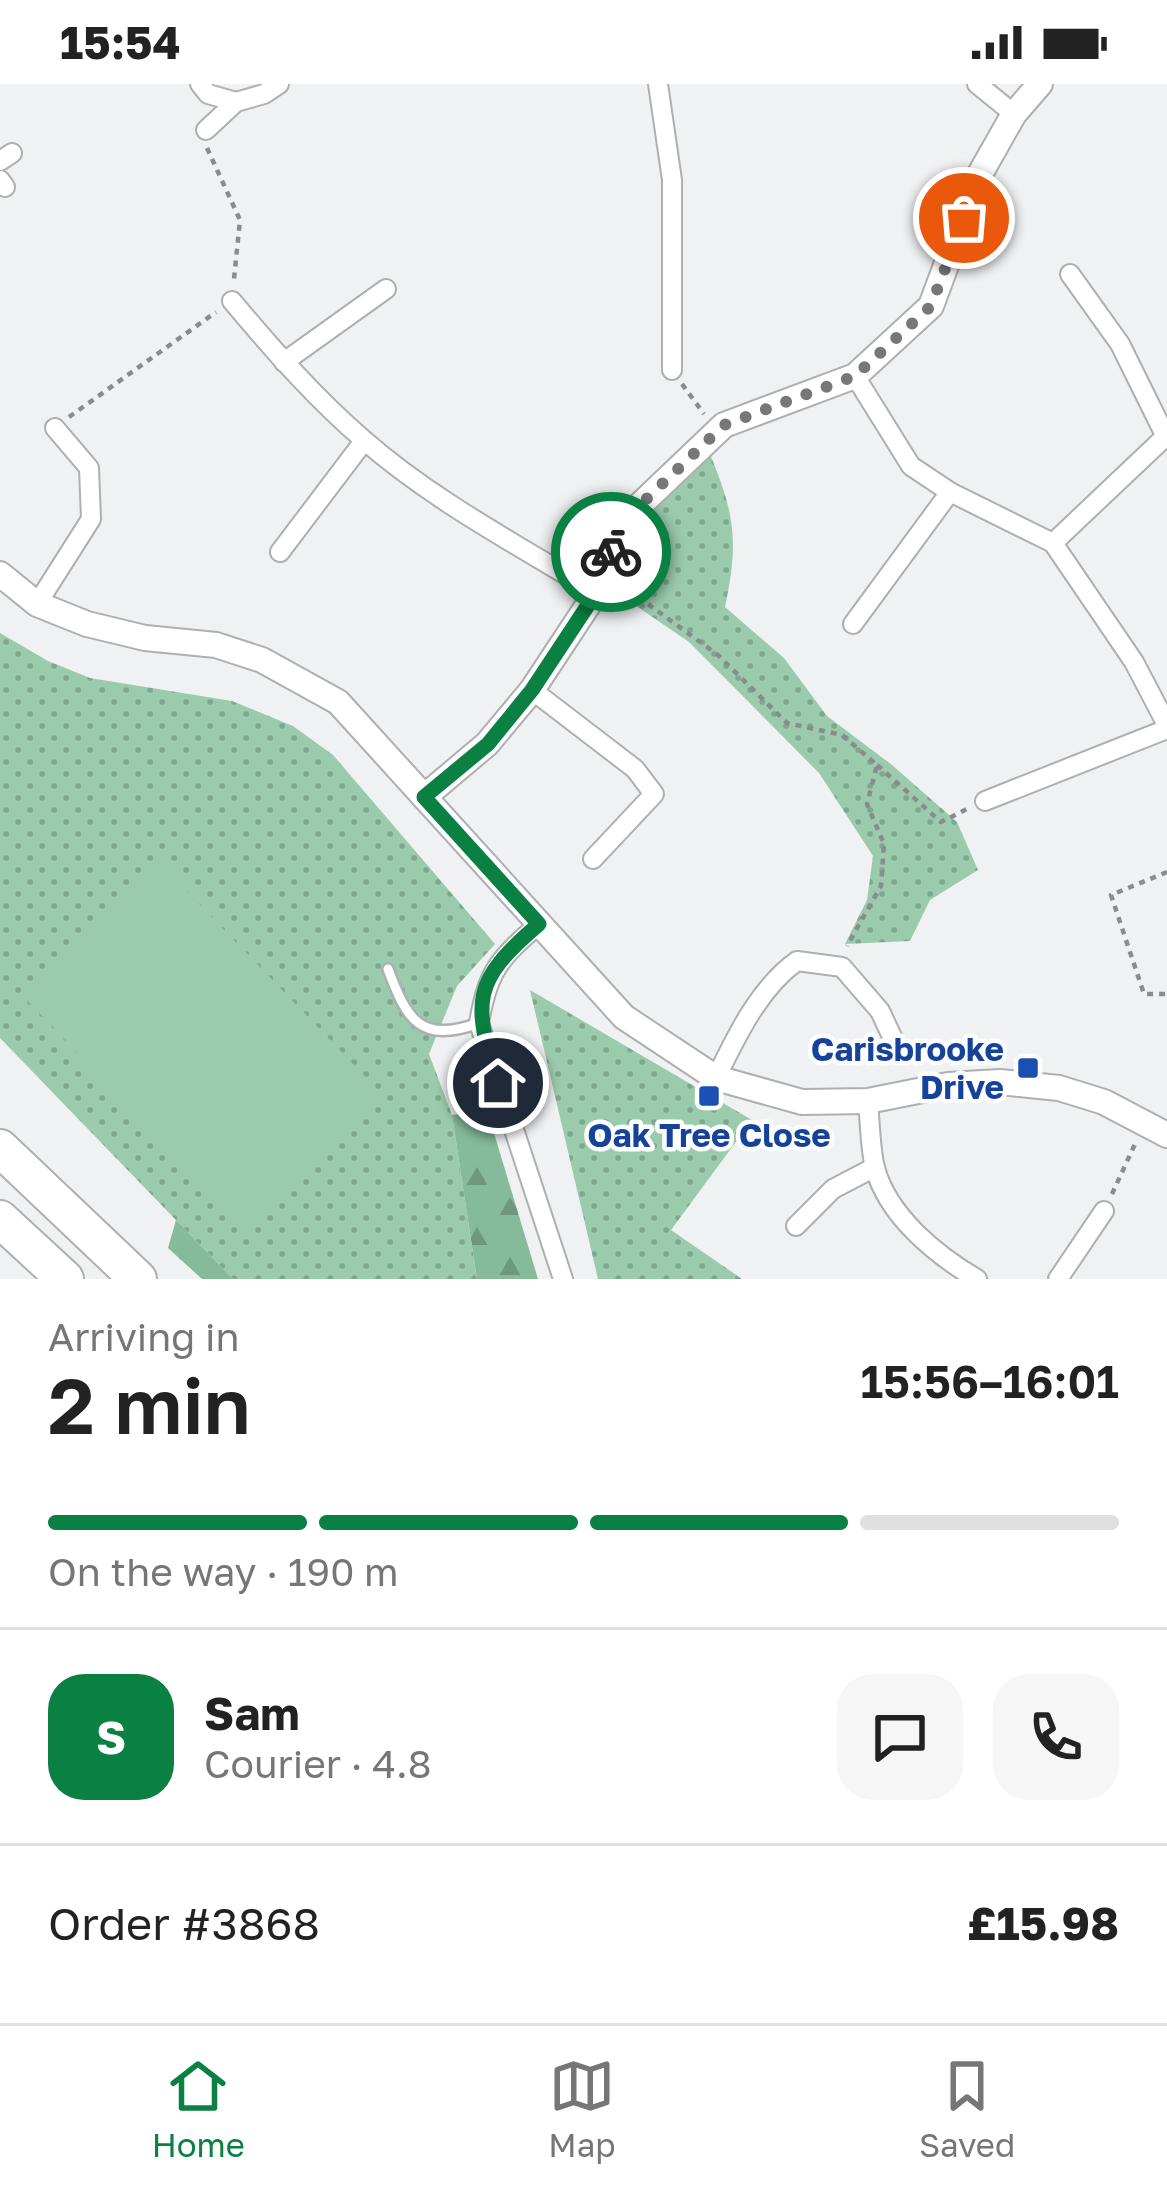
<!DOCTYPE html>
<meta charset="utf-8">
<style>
:root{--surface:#fff;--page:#f6f6f6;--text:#222;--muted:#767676;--line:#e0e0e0;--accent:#0b8043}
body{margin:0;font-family:"Golos Text",sans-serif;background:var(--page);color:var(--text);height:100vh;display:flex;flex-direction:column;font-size:45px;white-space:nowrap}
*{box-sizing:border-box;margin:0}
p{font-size:39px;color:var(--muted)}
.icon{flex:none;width:66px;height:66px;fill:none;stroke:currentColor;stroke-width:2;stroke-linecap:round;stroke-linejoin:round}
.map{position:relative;height:1195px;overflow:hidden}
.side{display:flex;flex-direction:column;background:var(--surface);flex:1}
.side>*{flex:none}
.pin{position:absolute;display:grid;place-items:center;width:102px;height:102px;color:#fff;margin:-51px;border:6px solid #fff;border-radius:50%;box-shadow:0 3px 12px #0007}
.courier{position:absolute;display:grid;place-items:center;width:120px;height:120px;margin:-60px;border:9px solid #0b8043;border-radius:50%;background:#fff;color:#222;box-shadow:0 3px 15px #0007}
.overview em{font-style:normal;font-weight:600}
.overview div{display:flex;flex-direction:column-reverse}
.overview{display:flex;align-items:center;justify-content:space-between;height:204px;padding:0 48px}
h1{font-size:78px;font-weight:600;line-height:90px}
.bar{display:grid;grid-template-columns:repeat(4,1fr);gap:18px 12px;align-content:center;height:144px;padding:0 48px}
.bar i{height:15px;border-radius:9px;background:var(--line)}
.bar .on{background:var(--accent)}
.bar p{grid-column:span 4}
.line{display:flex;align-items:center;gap:30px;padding:0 48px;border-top:3px solid var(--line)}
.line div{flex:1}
.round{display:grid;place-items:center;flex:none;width:126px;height:126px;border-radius:36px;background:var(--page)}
.status{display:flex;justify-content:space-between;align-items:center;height:84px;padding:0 60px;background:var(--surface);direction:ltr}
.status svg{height:33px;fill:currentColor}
.menu{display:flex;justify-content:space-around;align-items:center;height:168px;border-top:3px solid var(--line);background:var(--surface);font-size:33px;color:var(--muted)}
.menu a{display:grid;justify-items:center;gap:6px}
.menu .on{color:var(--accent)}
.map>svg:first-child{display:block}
.green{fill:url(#green-dots)}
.forest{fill:url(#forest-firs)}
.pitch{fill:#9bcbad}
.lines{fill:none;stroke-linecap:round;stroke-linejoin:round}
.service-casing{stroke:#aeafb1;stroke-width:14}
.minor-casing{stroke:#aeafb1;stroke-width:22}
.tertiary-casing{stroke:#aeafb1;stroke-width:28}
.motorway-casing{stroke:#aeafb1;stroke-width:40}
.path{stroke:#8a8b8c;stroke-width:4.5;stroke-dasharray:6 6;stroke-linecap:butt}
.service{stroke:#fff;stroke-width:9}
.minor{stroke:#fff;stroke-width:18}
.tertiary{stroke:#fff;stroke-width:24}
.motorway{stroke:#fff;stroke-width:36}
.done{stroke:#767778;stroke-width:12;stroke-dasharray:0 21.6}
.route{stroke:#0b8043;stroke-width:15}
.transit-dot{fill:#1a4fb4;stroke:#fdfeff;stroke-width:4.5}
.labels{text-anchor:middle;stroke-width:9;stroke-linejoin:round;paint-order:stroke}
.transit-label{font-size:33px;font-weight:bold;fill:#164399;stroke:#fdfeff;text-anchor:end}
</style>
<div class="status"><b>15:54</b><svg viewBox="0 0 49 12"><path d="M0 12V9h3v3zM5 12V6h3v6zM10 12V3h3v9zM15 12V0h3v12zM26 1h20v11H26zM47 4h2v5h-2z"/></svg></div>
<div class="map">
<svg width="1167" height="1195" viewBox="0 0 1167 1195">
<defs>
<pattern id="green-dots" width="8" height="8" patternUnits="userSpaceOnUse" patternTransform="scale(3)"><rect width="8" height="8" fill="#9bcbad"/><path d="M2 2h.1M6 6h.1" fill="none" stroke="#7fa68e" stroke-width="1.8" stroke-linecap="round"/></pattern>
<pattern id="forest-firs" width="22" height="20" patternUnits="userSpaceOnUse" patternTransform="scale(3)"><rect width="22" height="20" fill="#85ba9a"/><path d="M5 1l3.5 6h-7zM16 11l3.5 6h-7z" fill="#6e987e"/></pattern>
</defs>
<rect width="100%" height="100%" fill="#f0f1f3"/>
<g class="green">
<path d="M709 368C735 430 739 457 725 523L784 574 827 632 892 681 957 738 978 786 930 816 910 857 845 860 867 816 873 772 819 689 689 558 610 504 654 425Z"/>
<path d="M0 549 48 577 90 594 232 617 293 642 333 671 495 860 457 902 429 970 452 1031 477 1195H233L0 954Z"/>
<path d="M530 906 752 1036 671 1146 742 1195H598Z"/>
</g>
<g class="forest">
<path d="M487 1026 538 1195H477L452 1031Z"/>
<path d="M176 1136 233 1195H202L168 1164Z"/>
</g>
<path class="pitch" d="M162 781 384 1012 245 1144 24 913Z"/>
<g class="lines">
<defs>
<path id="service" d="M388 885C407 936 420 960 479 939"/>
<g id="minor">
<path d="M200 0 208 10 236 18"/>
<path d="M658 0 672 96V286"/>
<path d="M977 0 1014 30"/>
<path d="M206 46 236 18 264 10 279 0"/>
<path d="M0 77 12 69"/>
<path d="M0 96 5 103"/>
<path d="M1070 190 1120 260 1165 351"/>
<path d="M232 217C273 266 316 315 365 357 434 417 518 461 596 509"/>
<path d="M284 278 386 205"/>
<path d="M855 292 911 382 950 408 1053 459 1134 578 1167 641"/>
<path d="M1053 459 1167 351"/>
<path d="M280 468 364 357"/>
<path d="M37 520 91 435 89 384 55 344"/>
<path d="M853 540 950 408"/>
<path d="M532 606 635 685 654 710 593 775"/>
<path d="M985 717 1167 645"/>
<path d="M539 840C499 875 488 886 479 939L563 1195"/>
<path d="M716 994C736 953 759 904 797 877L842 883 880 927 894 957"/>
<path d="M868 1017C870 1038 870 1063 875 1084 888 1132 936 1171 977 1195"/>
<path d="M796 1142 833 1105 875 1083"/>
<path d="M1058 1195 1104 1127"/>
</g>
<g id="tertiary">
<path d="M0 490 37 520 87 540 145 554 216 561 262 576 338 618 624 933 716 994 802 1018 868 1017 948 1001 1000 998 1059 1004 1104 1018 1167 1051"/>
<path d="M424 713 487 660 532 606 596 509 600 486 638 423 724 341 855 292 931 222 980 90 1014 30 1040 0"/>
</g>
<g id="motorway">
<path d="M0 1064 138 1195"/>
<path d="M0 1135 65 1195"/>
</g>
</defs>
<use href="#service" class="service-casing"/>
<use href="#minor" class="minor-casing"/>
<use href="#tertiary" class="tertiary-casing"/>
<use href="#motorway" class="motorway-casing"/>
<g class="path">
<path d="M207 64 240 136 234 195"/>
<path d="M682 300 704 330"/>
<path d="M69 333 216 228"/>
<path d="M619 499 718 571 787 639 842 651 877 681 867 720 884 760 881 802 847 862"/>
<path d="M877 681 941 738 967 725"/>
<path d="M1167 788 1111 811 1144 910H1167"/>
<path d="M1112 1110 1135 1060"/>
</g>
<use href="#service" class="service"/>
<use href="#minor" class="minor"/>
<use href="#tertiary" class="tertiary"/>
<use href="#motorway" class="motorway"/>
</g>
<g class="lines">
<path class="done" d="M611 468 638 423 724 341 855 292 931 222 964 134"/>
<path class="route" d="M498 999C472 917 472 897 539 840L424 713 488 660 532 606 596 509 600 486 611 468"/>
</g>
<g class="transit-dot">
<rect x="1016" y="972" width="24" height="24" rx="6"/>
<rect x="697" y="1000" width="24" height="24" rx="6"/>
</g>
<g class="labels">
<g class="transit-label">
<text x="1004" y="977">Carisbrooke<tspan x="1004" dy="38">Drive</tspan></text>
<text x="709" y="1063" text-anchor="middle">Oak Tree Close</text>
</g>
</g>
</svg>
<div class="pin" style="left:964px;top:134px;background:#ea580c"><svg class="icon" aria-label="bag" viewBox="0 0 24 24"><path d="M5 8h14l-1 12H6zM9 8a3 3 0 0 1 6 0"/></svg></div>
<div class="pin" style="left:498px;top:999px;background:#1f2937"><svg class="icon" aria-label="home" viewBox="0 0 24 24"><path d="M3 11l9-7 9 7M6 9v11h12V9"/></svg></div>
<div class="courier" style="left:611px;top:468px"><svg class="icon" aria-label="bike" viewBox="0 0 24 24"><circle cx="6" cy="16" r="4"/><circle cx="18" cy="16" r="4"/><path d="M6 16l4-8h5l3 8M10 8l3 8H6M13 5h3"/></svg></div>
</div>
<section class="side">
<div class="overview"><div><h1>2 min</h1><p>Arriving in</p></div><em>15:56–16:01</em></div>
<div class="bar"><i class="on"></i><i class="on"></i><i class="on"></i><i></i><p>On the way · 190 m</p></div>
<div class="line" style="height:216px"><b class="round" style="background:var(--accent);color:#fff">S</b><div><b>Sam</b><p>Courier · 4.8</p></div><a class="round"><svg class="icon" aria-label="chat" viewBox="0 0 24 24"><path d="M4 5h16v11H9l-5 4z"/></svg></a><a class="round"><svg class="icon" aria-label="phone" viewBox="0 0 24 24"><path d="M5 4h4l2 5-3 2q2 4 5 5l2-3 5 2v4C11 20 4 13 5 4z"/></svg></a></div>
<div class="line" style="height:156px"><div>Order #3868</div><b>£15.98</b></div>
</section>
<nav class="menu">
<a class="on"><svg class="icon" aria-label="home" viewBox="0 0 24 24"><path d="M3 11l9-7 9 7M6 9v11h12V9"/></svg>Home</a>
<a><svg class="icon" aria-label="map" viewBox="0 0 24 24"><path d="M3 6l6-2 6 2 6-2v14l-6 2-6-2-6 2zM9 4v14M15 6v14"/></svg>Map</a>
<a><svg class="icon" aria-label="saved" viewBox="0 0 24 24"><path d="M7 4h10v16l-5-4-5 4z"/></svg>Saved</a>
</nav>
